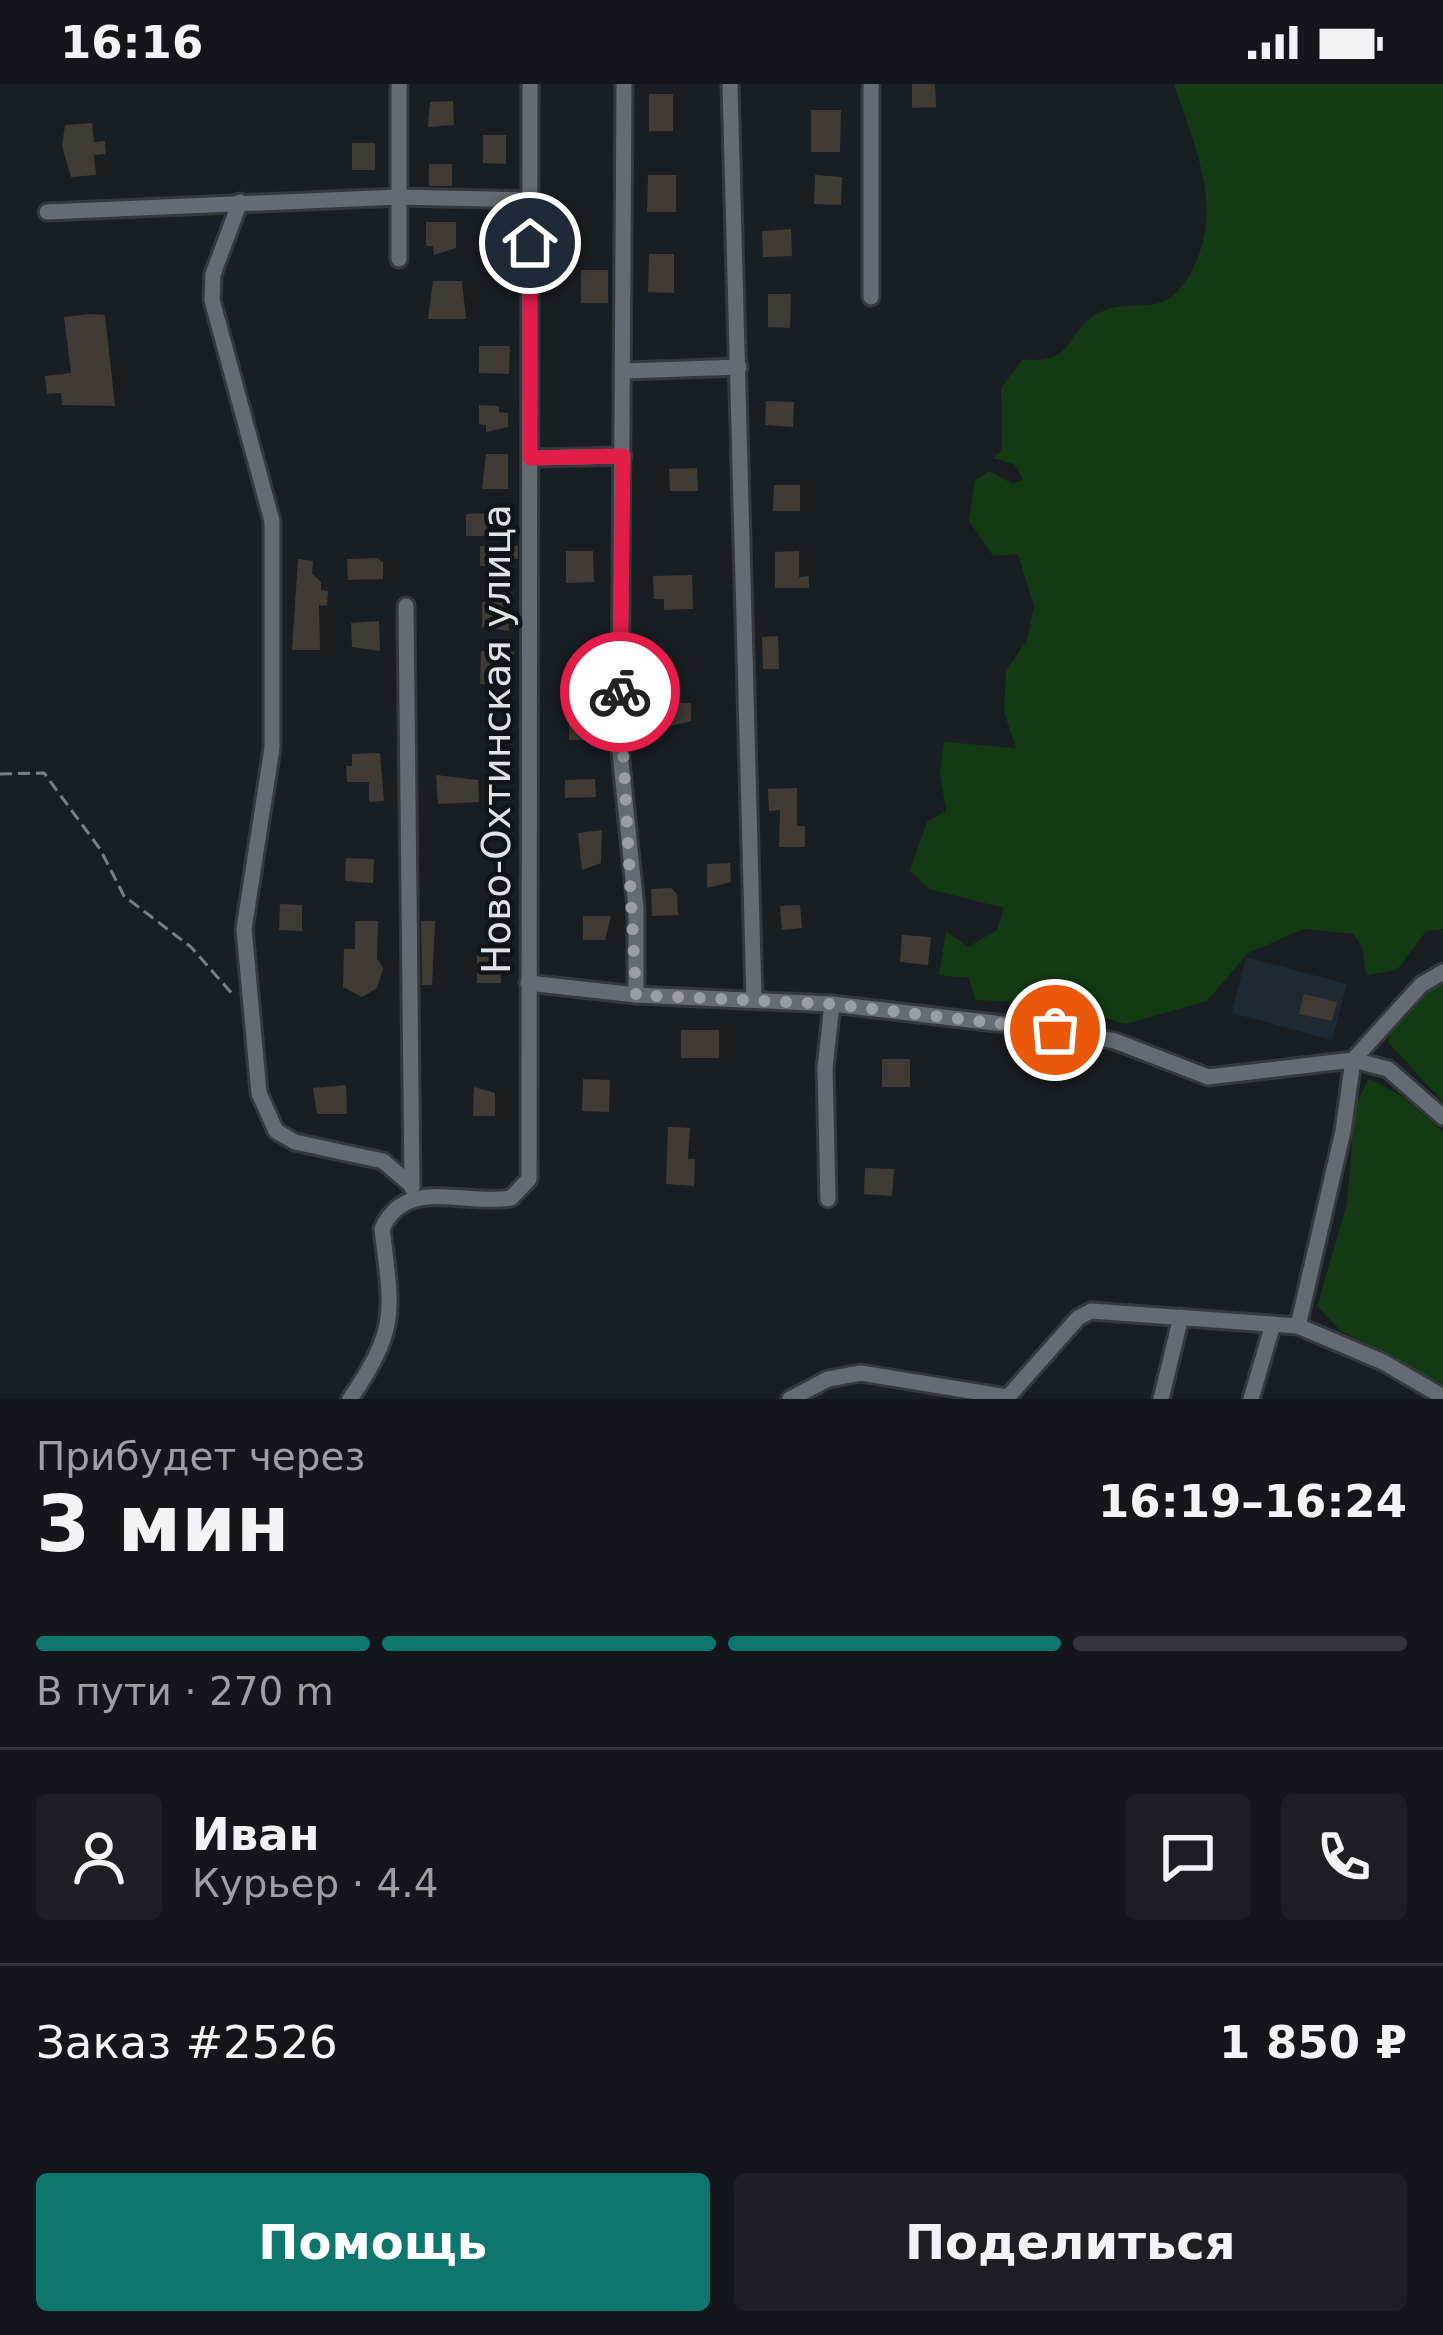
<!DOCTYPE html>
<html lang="ru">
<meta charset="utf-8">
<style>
:root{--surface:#13161a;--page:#1c1f23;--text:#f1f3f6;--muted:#9d9fa2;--line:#323539;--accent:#0f766e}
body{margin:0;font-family:"DejaVu Sans",sans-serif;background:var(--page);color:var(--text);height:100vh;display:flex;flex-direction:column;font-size:45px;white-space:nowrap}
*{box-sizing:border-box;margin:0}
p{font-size:39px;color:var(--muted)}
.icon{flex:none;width:66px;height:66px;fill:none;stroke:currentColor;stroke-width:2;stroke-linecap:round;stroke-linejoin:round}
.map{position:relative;height:1315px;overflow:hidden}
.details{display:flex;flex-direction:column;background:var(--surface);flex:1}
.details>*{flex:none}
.pin{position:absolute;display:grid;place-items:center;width:102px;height:102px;color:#fff;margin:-51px;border:6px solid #fff;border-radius:50%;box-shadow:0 3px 12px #0007}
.courier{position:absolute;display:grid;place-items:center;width:120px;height:120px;margin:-60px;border:9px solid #e11d48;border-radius:50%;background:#fff;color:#222;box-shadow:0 3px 15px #0007}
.overview em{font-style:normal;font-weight:800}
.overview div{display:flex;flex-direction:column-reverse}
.overview{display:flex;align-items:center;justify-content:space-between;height:204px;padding:0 36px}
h1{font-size:78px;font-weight:800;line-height:90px}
.bar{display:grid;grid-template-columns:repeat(4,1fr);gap:18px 12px;align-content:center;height:144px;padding:0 36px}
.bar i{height:15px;border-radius:9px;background:var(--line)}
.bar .current{background:var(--accent)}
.bar p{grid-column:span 4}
.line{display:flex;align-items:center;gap:30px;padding:0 36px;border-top:3px solid var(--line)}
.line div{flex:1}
.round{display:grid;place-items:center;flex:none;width:126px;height:126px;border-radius:12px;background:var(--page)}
.cta{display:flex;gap:24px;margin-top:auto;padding:24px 36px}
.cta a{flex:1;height:138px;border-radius:12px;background:var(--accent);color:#fff;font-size:48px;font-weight:800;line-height:138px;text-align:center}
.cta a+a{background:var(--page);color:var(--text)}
.status{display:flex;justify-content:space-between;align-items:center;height:84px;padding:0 60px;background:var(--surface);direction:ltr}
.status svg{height:33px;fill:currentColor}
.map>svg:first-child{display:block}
.built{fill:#1f2932}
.green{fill:#133a12}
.building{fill:#403c35}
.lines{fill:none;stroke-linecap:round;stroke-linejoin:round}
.minor-casing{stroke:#35383c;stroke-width:21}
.path{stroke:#797e82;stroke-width:3;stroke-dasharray:12 6;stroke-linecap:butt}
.minor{stroke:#656b72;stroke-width:15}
.done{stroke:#9a9ea2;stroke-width:12;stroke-dasharray:0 21.6}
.route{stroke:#e11d48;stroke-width:15}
.labels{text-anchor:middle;stroke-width:9;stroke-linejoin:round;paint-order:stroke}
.street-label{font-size:39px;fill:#dfe3e6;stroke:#10151a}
</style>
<div class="status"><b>16:16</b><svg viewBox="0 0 49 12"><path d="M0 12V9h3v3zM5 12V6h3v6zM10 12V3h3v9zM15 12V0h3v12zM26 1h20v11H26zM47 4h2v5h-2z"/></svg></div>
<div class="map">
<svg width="1443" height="1315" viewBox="0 0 1443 1315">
<rect width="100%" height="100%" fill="#191e23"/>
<path class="built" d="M1246 873 1347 900 1332 956 1232 929Z"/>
<g class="green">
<path d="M1174 0H1443V845L1426 847 1397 886 1366 891 1362 862 1353 850 1304 845 1248 869 1207 917 1125 940 1075 925 1056 930 1024 918 975 916 969 894 939 891 946 847 968 863 997 846 1004 824 929 805 910 786 927 738 946 727 940 690 944 658 1016 664 1004 628 1006 587 1027 556 1034 522 1018 470 993 472 969 437 975 396 989 387 1013 400 1023 395 1014 380 993 374 1002 366 1001 304 1023 275C1078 283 1064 242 1103 227 1121 219 1141 224 1159 219 1172 216 1185 200 1191 188 1226 123 1194 64 1174 0Z"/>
<path d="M1443 899V1018L1388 958C1394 930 1418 910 1443 899Z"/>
<path d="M1369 994 1403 1013 1443 1048V1300L1341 1247 1317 1222 1347 1120 1355 1023Z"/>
</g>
<g class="building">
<path d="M912 0H935L936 23 912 24Z"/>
<rect x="649" y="10" width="24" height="37"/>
<path d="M453 17 454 41 428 43 430 18Z"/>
<path d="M811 26H841L840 68H811Z"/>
<path d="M92 39 94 58 105 57 106 70 94 71 96 91 71 93 62 62 65 41Z"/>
<path d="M483 51H506V80L483 79Z"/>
<rect x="352" y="59" width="23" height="27"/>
<rect x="429" y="80" width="23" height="22"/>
<path d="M648 91H676V128H647Z"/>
<path d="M815 91 842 93 841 121 814 120Z"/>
<path d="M426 138H456V164L434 171 433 162H426Z"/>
<path d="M791 145 792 172 763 173 762 147Z"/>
<path d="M649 170H674V209L648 208Z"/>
<rect x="581" y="186" width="27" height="33"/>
<path d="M433 197H462L466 235H428Z"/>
<path d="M768 210H791L790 244 768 243Z"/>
<path d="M91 230 105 231 115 322 62 321 61 309 47 310 45 292 71 289 64 233Z"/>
<path d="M479 262H510L509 290 479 289Z"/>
<path d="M766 317 794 318 793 343 765 341Z"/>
<path d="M479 321 499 322V328L508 329V343L486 348V341L479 340Z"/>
<path d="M486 370H508V405H482Z"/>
<path d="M697 384 698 407H670L669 385Z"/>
<path d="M774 401H800V427H773Z"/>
<path d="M494 429 487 452H466V430Z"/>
<path d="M480 462H518V475H510V487L493 488V482H480Z"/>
<path d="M566 467H593L594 498 566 499Z"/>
<path d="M799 467V493L809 492V504H775V468Z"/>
<path d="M376 474 383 478V495L348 496 347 475Z"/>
<path d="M298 475 313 477 312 490 321 498V506L328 507 327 522 319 521 320 566H292Z"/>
<path d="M692 491 693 525 664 526V515H654L653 492Z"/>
<path d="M482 518H506L509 547 482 543Z"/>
<path d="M379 537 380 567 352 563 351 539Z"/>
<path d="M778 552 779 585H763L762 553Z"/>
<path d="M481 567 514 568 509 601 480 600Z"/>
<path d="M607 587 608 611 595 618 599 656H569V635H578L577 588Z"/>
<path d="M667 619H691V637L667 643Z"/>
<path d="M380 669 384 717 369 718V698H347L346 682H352V670Z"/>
<path d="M436 691 478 696 479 718 438 720Z"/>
<path d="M595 695 596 713 565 714V696Z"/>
<path d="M797 704V742H805V763H779L780 726 769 727 768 705Z"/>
<path d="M602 746 601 779 582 786 578 749Z"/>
<path d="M346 774 374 775 373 799 345 797Z"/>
<path d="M730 779 731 798 707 804V780Z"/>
<path d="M671 804 677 810 678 831 652 832 651 805Z"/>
<path d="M280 820 302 821V847L279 846Z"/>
<path d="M800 821 802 844 782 846 780 822Z"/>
<path d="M583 832H611L605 856H583Z"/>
<path d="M355 837H378L377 875 383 884 377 904 362 913 343 903 344 865H355Z"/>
<path d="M421 837H435L432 901H422Z"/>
<path d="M902 851 931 853 928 881 900 878Z"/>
<path d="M477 868H500L501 899H477Z"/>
<path d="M1304 910 1337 918 1332 937 1299 930Z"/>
<rect x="681" y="946" width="38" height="28"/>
<rect x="882" y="975" width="28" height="28"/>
<path d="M583 995 610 996 609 1028 582 1027Z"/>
<path d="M346 1001 347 1030H317L313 1004Z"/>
<path d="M474 1003 495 1009V1032H473Z"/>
<path d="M668 1043 690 1044 688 1075H695L694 1102 666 1100Z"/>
<path d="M865 1084 894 1085 892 1112 864 1110Z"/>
</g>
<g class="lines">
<defs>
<g id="minor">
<path d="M399 0V175"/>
<path d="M624 0 620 668 636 824V911"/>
<path d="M730 0 754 916"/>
<path d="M240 118 213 190 212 216 272 437V664L244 845 259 1009 276 1047 295 1058 383 1077 410 1100"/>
<path d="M47 128 399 113 530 116"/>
<path d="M871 213V0"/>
<path d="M626 287 739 283"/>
<path d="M530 374 623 372"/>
<path d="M406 522 412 1104"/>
<path d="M528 899 636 911 832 920 1055 946 1115 957 1208 993 1353 976 1421 901 1443 888"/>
<path d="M1353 976 1388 985 1443 1033"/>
<path d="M828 1115 825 984 832 920"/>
<path d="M1298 1242 1343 1047 1353 976"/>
<path d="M350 1315C399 1243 392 1228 382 1145 405 1092 464 1122 511 1114L529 1095 530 0"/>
<path d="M790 1315 828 1295 861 1289 1007 1313"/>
<path d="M1006 1315 1078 1234 1091 1227 1298 1242 1383 1278 1443 1313"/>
<path d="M1161 1315 1181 1233"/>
<path d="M1251 1315 1273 1240"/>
</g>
</defs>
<use href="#minor" class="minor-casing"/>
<path class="path" d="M0 690 44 689 100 765 124 812 191 863 235 913"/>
<use href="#minor" class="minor"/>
</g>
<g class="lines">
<path class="done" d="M620 608 636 911 832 920 1055 946"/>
<path class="route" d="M530 159V374L623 372 620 608"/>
</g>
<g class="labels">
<g class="street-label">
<text transform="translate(496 655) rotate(-90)" y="14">Ново-Охтинская улица</text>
</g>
</g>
</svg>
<div class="pin" style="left:1055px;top:946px;background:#ea580c"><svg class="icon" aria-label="bag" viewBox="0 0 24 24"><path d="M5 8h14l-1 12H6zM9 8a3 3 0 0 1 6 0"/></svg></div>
<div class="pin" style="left:530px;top:159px;background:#1f2937"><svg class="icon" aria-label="home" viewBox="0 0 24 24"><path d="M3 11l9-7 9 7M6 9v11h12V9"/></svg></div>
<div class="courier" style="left:620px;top:608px"><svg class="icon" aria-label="bike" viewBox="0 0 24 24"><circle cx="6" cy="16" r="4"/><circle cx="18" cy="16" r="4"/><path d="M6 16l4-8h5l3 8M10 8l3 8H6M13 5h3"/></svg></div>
</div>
<section class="details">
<div class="overview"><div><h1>3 мин</h1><p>Прибудет через</p></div><em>16:19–16:24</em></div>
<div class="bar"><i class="current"></i><i class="current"></i><i class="current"></i><i></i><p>В пути · 270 m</p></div>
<div class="line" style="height:216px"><a class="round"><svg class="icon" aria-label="person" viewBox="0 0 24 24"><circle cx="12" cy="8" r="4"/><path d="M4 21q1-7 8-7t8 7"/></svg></a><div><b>Иван</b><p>Курьер · 4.4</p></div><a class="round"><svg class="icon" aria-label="chat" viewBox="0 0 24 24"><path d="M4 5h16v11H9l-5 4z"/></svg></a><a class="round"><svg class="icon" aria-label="phone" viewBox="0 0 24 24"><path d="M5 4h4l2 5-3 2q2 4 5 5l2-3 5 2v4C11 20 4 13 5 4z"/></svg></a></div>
<div class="line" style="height:156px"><div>Заказ #2526</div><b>1 850 ₽</b></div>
<div class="cta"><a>Помощь</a><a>Поделиться</a></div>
</section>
